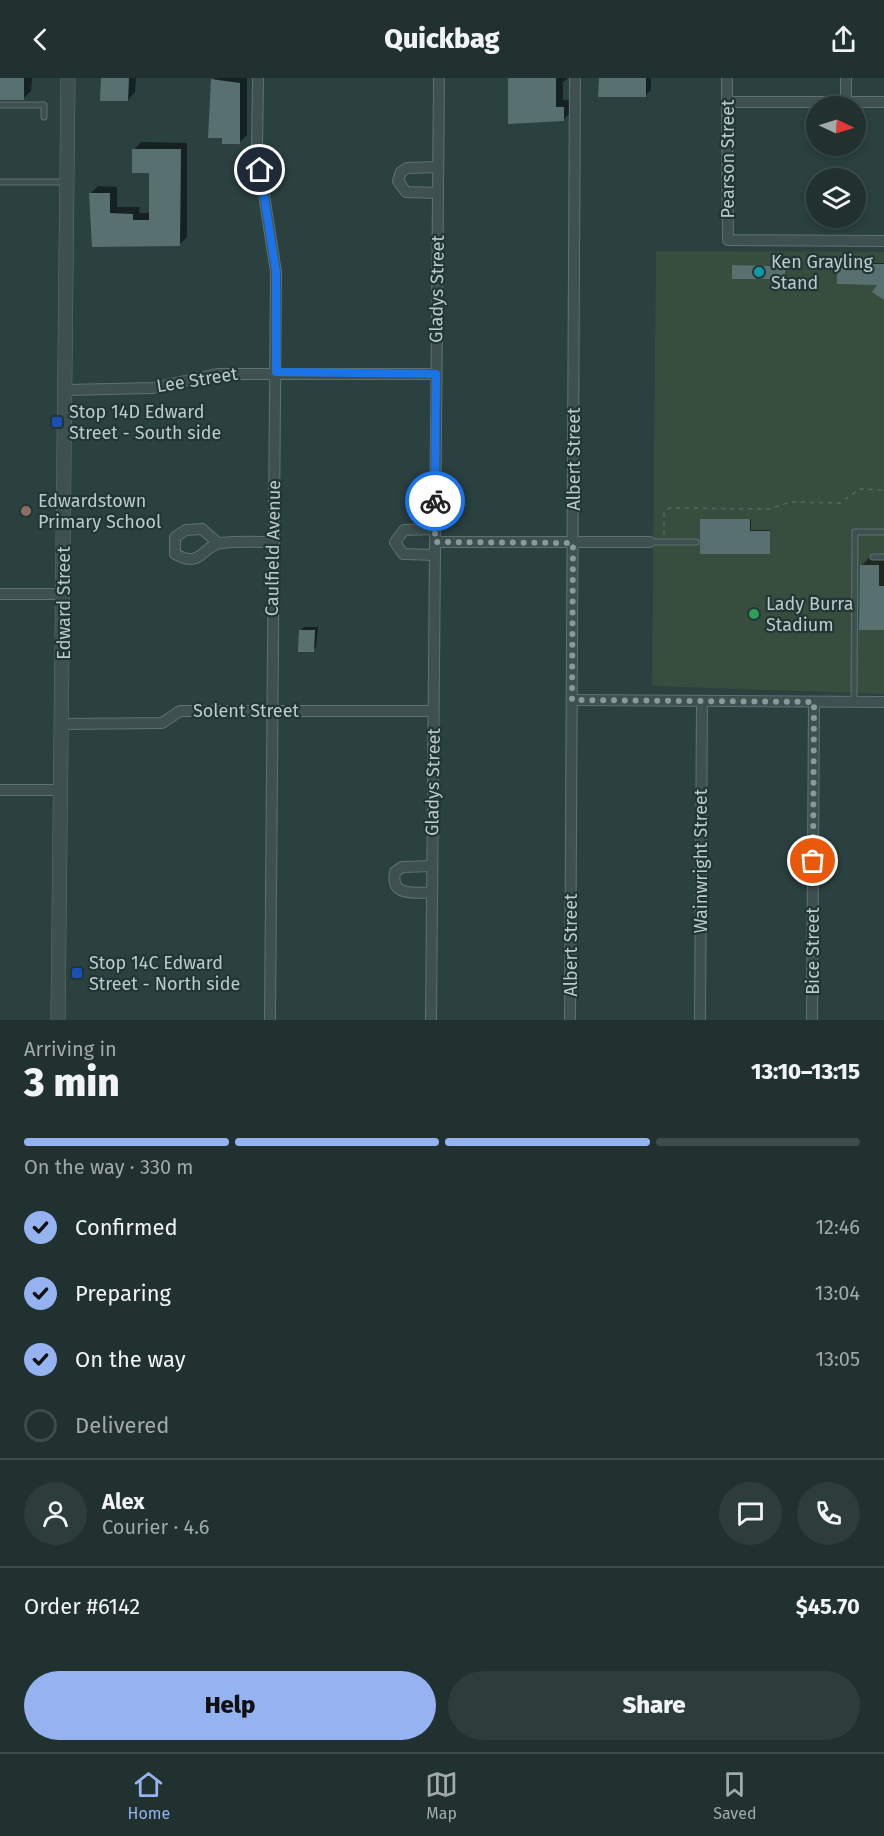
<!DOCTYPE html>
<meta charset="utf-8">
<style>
:root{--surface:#20312f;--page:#2d3d3b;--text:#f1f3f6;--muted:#a2a9aa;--line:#3d4c4b;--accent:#95b2f1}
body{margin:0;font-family:"Fira Sans",sans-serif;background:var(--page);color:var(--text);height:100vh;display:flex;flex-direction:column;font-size:22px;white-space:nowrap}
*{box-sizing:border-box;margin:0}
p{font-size:20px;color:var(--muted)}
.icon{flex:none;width:33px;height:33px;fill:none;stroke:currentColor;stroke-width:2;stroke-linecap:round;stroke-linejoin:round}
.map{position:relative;height:942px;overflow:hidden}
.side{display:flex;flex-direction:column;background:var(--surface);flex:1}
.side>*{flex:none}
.needle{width:39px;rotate:94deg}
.tools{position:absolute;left:806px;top:18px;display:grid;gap:12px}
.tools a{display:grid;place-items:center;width:60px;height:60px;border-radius:50%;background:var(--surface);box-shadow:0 3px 9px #0003,0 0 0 2px var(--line);font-size:30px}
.pin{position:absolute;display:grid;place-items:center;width:51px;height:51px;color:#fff;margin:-26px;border:3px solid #fff;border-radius:50%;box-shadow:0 2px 6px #0007}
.courier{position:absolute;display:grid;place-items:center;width:60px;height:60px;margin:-30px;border:4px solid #1a73e8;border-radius:50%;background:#fff;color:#222;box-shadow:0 2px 8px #0007}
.summary em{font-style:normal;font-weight:800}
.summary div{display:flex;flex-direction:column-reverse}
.summary{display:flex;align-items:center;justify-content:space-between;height:102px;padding:0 24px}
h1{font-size:39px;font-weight:800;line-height:45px}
.bar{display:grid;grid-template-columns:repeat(4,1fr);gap:9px 6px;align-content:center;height:72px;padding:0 24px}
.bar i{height:8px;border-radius:4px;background:var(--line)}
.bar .current{background:var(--accent)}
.bar p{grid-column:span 4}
.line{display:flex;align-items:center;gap:15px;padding:0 24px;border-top:2px solid var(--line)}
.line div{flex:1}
.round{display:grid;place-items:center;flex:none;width:63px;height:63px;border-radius:32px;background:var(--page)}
ol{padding:0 24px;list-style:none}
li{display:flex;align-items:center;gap:18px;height:66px}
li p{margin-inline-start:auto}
li .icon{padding:6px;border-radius:50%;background:var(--accent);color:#111;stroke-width:4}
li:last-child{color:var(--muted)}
li i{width:33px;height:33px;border:3px solid var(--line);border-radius:50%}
.action{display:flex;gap:12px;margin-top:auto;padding:12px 24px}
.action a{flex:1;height:69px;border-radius:36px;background:var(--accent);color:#111;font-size:24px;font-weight:800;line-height:69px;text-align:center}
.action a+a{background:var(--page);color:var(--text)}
header{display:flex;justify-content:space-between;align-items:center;height:78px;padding:0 24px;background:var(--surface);font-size:27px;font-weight:800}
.tab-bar{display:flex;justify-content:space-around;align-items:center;height:84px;border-top:2px solid var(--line);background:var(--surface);font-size:16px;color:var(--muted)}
.tab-bar a{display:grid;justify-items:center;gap:3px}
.tab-bar .current{color:var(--accent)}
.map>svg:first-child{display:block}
.green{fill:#374d3d}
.shadow{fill:#0007}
.building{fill:#587170}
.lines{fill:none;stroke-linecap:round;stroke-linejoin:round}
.service-casing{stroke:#5f7170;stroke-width:7}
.minor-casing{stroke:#5f7170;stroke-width:12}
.tertiary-casing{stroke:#5f7170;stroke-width:15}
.path{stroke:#53685d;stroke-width:1.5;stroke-dasharray:4.5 4.5;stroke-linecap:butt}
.service{stroke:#3e5150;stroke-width:5}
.minor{stroke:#3e5150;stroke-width:10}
.tertiary{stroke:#3e5150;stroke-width:14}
.done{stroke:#889b9a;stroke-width:6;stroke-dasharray:0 10.8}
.route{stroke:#1a73e8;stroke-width:8}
.culture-dot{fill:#0f9aa8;stroke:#223735;stroke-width:2}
.transit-dot{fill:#1a4fb4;stroke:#223735;stroke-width:2}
.education-dot{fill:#8d6e63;stroke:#223735;stroke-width:2}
.leisure-dot{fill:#2e9e5b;stroke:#223735;stroke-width:2}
.labels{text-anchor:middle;stroke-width:4.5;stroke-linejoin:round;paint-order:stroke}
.street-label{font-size:18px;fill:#bbcbcb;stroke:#223735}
.poi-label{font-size:18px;fill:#bbcbcb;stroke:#223735;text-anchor:start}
</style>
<header><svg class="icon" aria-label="back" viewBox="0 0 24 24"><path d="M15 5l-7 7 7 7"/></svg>Quickbag<svg class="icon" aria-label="share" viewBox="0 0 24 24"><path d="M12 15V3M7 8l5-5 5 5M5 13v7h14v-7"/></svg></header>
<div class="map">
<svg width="884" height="942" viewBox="0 0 884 942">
<rect width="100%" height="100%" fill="#2a413f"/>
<path class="green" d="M656 173 884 174V616L652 608Z"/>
<g class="shadow">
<path d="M0 0H32L31 13 23 21 0 22Z"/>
<path d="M102 0H136L135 14 128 22Z"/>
<path d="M214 0H247V57L239 65 224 58Z"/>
<path d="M510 0H568L563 4V22H571V34L563 42Z"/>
<path d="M600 0H651V12L645 18Z"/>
<path d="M141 64 187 65V159L180 166 94 167 91 115 98 108 117 109V129H140L139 135H151V93L134 72Z"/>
<path d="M851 185H884V220L879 206 839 191 850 190Z"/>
<path d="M735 187H786V199L734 188Z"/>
<path d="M703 441H751V452H770V474Z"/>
<path d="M869 480H884V550L861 488Z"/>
<path d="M304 549H318L316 569 313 572 300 553Z"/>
</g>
<g class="building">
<rect x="0" y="0" width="24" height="22"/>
<path d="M101 0H129L128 23H100Z"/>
<path d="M508 0H556V29H564V43L508 46Z"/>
<path d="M599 0H646V19H598Z"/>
<path d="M211 1 240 5V66H222V60H208Z"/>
<path d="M132 71H181L180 168 92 169 89 115H110V135L133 136V142H149V95H132Z"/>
<path d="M848 186H884V222L872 214 877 207 837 206V190H848Z"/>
<path d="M732 187 786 188 785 201H732Z"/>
<path d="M700 441H750V453H770V476H700Z"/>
<path d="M860 487H879V508H884V552H859Z"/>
<path d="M299 552H315L314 574H298Z"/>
</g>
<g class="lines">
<defs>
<g id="service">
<path d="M0 27H44V39"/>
<path d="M0 104H67"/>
<path d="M650 464H696"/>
<path d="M873 479H884"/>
<path d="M854 624 855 454H884"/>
</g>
<g id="minor">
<path d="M258 0 257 72 276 194 270 942"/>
<path d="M727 0 728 162 884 163"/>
<path d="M727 24H884"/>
<path d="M846 24V0"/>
<path d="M438 115 406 114 398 103 401 94 407 90 438 89"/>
<path d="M66 312 153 310 217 296H436"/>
<path d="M435 464H650"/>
<path d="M218 465 202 451 186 452 175 459V476C202 491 201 468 221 465 238 463 256 464 273 464"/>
<path d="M435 477 403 476 395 464 404 452 435 451"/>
<path d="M0 516H64"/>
<path d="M572 622 884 624"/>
<path d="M63 646 162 645 180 633H433"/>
<path d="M0 712H61"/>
<path d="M432 815C414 814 390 819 395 794L402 789 432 788"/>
<path d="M431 942 439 0"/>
<path d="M570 942 575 0"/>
<path d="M700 942 702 623"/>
<path d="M812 942 814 624"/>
</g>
<path id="tertiary" d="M58 942 68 0"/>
</defs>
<use href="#service" class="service-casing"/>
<use href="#minor" class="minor-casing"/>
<use href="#tertiary" class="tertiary-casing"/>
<path class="path" d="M664 457V435L669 430 770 431 790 424 840 425 860 411 884 412"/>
<use href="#service" class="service"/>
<use href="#minor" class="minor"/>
<use href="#tertiary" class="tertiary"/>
</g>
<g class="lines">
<path class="done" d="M435 423V464L573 465 572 622 814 624 813 783"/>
<path class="route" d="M260 92 276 194V294L436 296 435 423"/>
</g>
<circle class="culture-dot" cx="759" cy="194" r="6"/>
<g class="transit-dot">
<rect x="51" y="338" width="12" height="12" rx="3"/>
<rect x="71" y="889" width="12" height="12" rx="3"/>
</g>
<circle class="education-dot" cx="26" cy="433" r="6"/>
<circle class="leisure-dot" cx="754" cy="536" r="6"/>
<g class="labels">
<g class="street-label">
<text transform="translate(728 81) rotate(-90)" y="6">Pearson Street</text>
<text transform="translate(437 211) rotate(-89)" y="6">Gladys Street</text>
<text transform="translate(197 302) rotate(-9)" y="6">Lee Street</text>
<text transform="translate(574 381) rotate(-90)" y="6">Albert Street</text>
<text transform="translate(273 470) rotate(-89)" y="6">Caulfield Avenue</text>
<text transform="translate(64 525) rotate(-90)" y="6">Edward Street</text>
<text x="246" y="639">Solent Street</text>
<text transform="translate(433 704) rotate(-89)" y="6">Gladys Street</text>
<text transform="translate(701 783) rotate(-90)" y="6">Wainwright Street</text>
<text transform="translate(571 867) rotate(-90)" y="6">Albert Street</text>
<text transform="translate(813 873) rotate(-90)" y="6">Bice Street</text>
</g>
<g class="poi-label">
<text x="771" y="190">Ken Grayling<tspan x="771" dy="21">Stand</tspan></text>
<text x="69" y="340">Stop 14D Edward<tspan x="69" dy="21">Street - South side</tspan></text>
<text x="38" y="429">Edwardstown<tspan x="38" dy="21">Primary School</tspan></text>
<text x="766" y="532">Lady Burra<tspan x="766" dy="21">Stadium</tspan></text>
<text x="89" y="891">Stop 14C Edward<tspan x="89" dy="21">Street - North side</tspan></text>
</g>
</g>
</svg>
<div class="tools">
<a><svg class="needle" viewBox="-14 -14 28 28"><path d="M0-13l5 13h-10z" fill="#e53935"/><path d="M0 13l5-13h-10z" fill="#a2a9aa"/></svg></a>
<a><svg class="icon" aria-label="layers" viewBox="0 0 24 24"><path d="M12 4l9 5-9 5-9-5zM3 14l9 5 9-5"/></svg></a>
</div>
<div class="pin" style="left:813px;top:783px;background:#ea580c"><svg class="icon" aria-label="bag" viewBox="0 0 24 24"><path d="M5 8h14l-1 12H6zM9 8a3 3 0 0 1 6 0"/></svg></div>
<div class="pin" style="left:260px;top:92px;background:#1f2937"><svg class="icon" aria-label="home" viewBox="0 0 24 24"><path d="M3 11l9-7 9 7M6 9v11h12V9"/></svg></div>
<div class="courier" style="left:435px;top:423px"><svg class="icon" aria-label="bike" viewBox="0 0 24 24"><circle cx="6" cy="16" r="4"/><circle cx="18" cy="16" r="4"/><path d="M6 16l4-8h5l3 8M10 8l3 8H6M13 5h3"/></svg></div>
</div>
<section class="side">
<div class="summary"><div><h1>3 min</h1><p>Arriving in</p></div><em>13:10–13:15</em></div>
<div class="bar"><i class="current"></i><i class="current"></i><i class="current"></i><i></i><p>On the way · 330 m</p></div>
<ol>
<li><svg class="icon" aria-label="check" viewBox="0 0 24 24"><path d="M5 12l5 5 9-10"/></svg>Confirmed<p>12:46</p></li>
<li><svg class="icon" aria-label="check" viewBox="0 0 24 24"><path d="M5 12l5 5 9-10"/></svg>Preparing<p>13:04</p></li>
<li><svg class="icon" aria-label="check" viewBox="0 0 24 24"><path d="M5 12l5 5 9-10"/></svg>On the way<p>13:05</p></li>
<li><i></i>Delivered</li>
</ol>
<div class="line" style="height:108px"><a class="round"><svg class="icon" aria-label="person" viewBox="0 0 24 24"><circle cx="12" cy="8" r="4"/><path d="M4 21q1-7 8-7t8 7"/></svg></a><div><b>Alex</b><p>Courier · 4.6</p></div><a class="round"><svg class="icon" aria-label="chat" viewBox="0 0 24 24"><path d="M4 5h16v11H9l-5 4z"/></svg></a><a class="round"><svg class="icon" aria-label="phone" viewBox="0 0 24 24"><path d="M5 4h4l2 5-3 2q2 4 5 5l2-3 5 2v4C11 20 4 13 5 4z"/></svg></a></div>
<div class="line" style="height:78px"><div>Order #6142</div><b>$45.70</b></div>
<div class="action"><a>Help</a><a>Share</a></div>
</section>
<nav class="tab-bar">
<a class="current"><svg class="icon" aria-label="home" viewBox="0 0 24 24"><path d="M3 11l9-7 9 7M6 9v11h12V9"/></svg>Home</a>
<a><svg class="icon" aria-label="map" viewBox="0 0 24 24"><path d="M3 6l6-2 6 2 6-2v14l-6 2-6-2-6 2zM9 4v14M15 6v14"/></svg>Map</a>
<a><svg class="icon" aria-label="saved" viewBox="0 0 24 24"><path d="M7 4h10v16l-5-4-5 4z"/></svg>Saved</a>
</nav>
